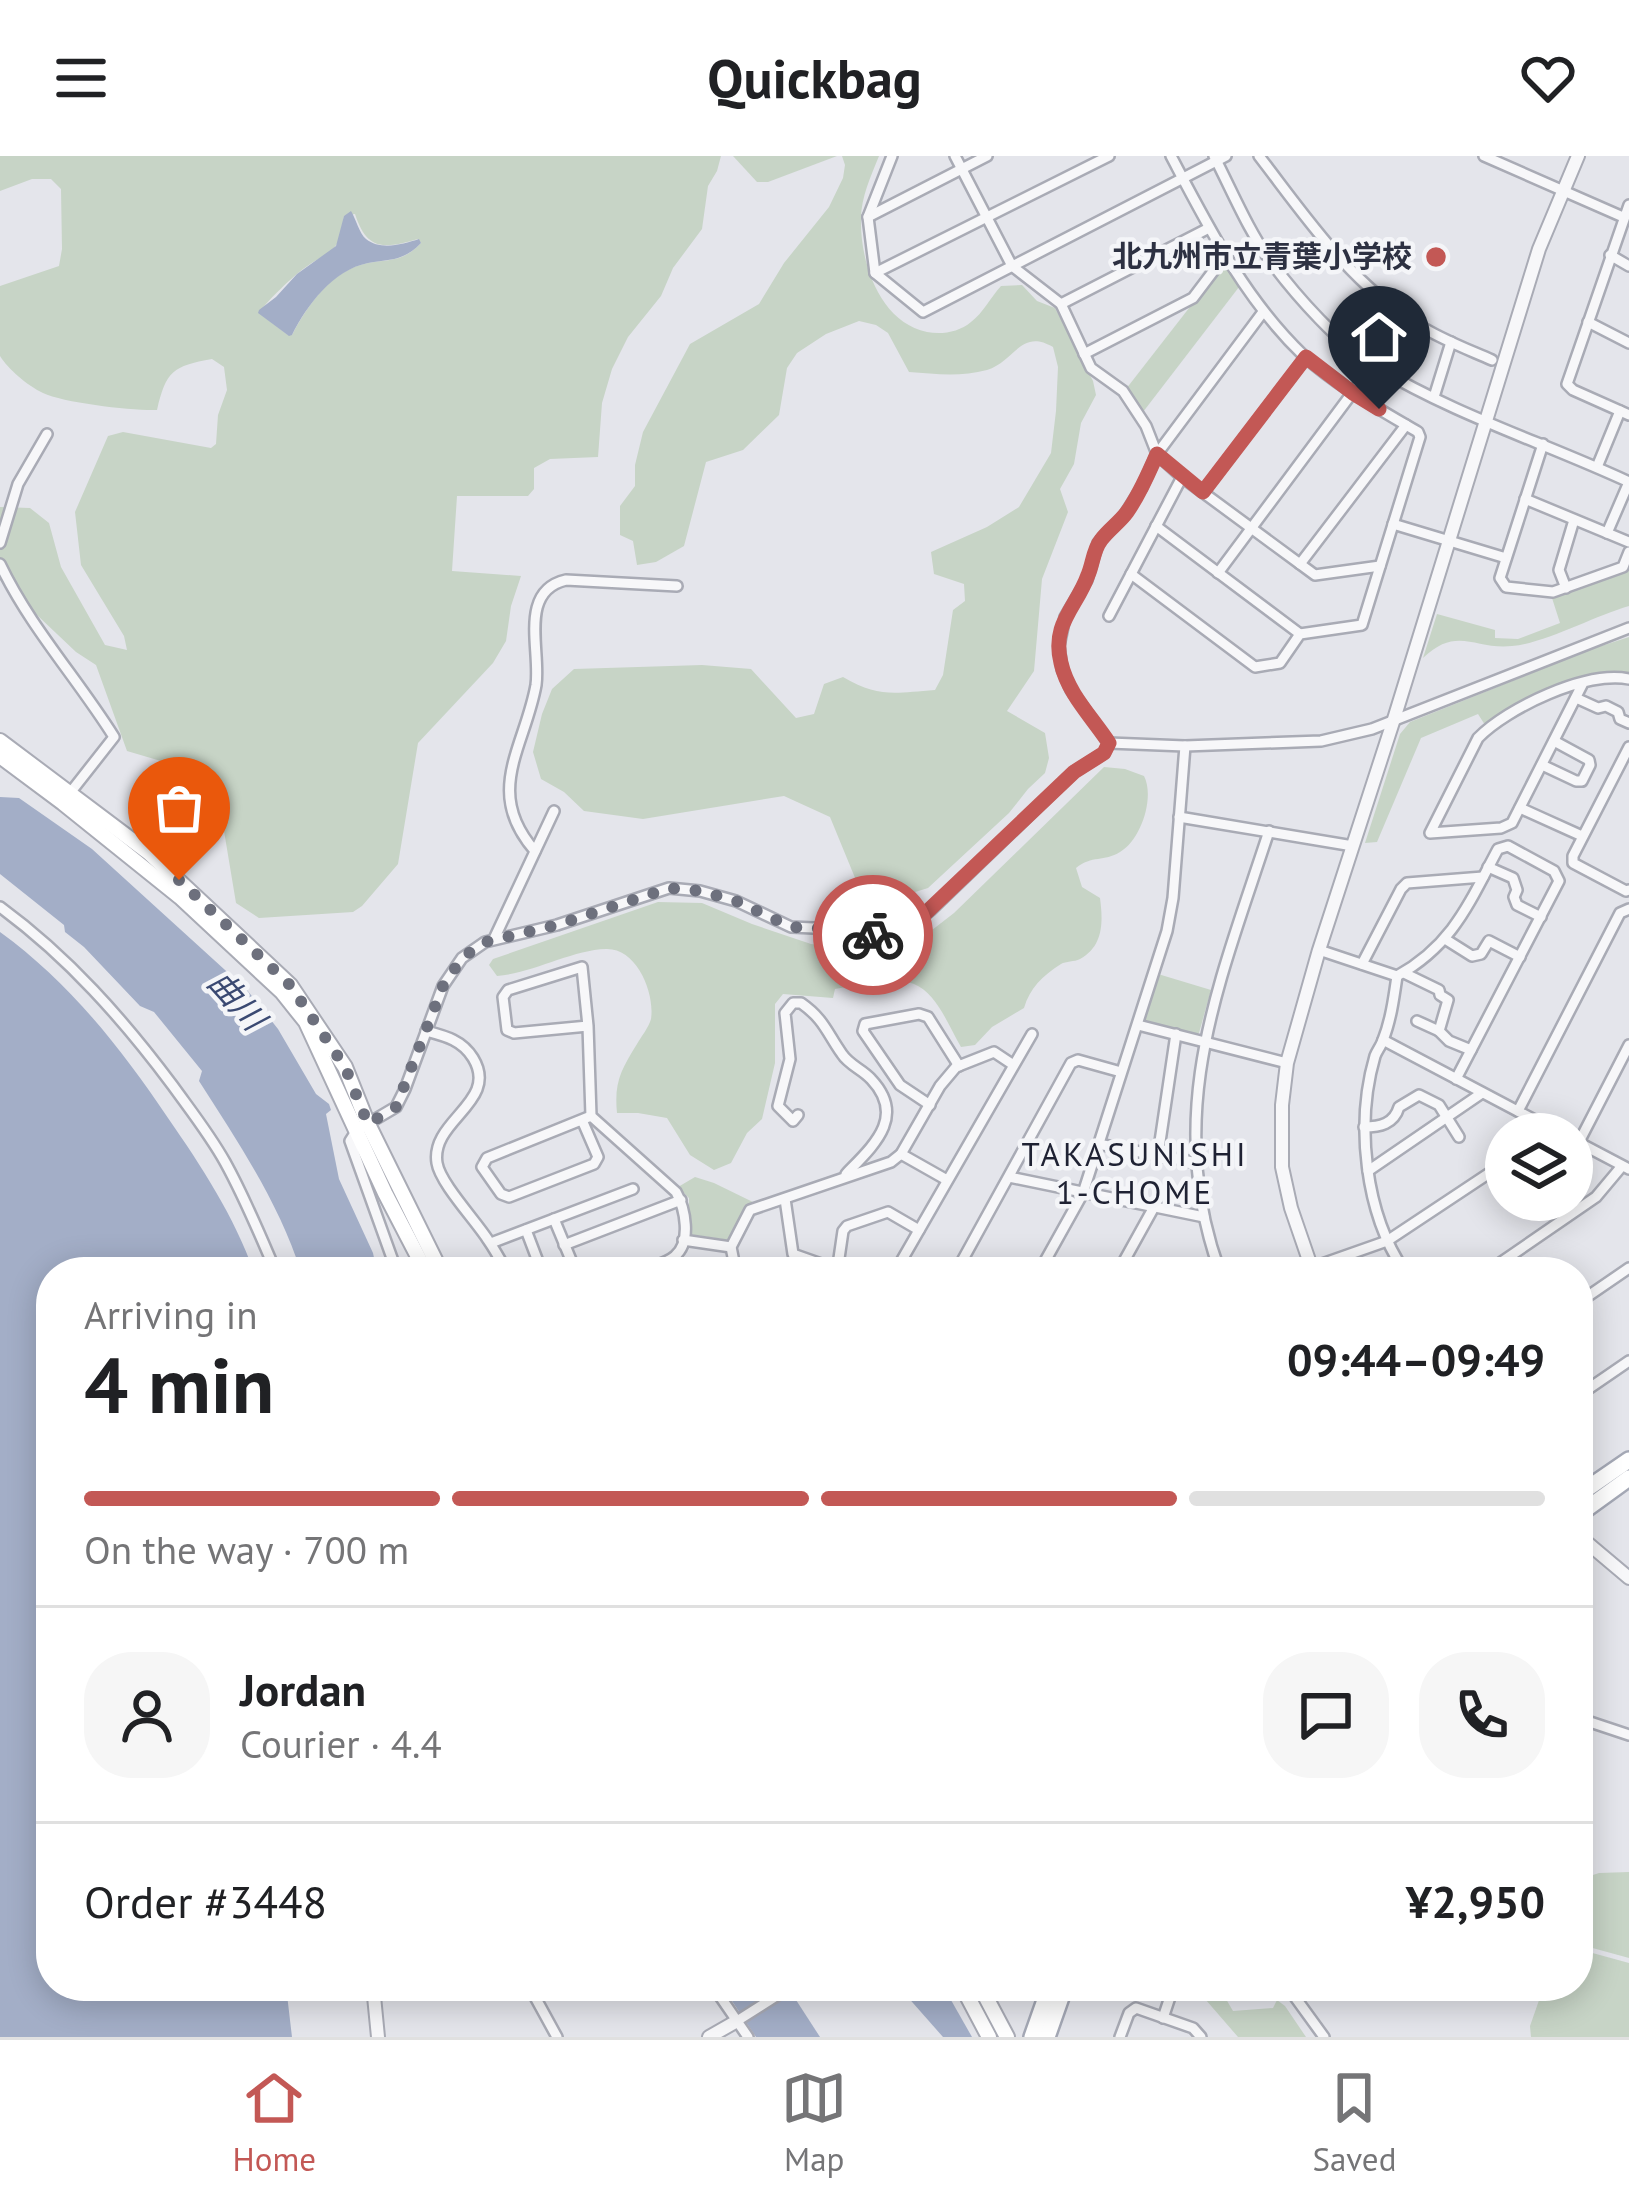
<!DOCTYPE html>
<meta charset="utf-8">
<style>
:root{--surface:#fff;--page:#f6f6f6;--text:#202124;--muted:#757577;--line:#e0e0e0;--accent:#c35855}
body{margin:0;font-family:"PT Sans","Noto Sans JP",sans-serif;background:var(--page);color:var(--text);height:100vh;display:flex;flex-direction:column;font-size:45px;white-space:nowrap}
*{box-sizing:border-box;margin:0}
p{font-size:39px;color:var(--muted)}
.icon{flex:none;width:66px;height:66px;fill:none;stroke:currentColor;stroke-width:2;stroke-linecap:round;stroke-linejoin:round}
.map{position:relative;flex:1;overflow:hidden}
.drawer{position:absolute;left:36px;top:1101px;width:1557px;height:744px;display:flex;flex-direction:column;background:var(--surface);border-radius:48px;box-shadow:0 6px 30px #0003}
.drawer>*{flex:none}
.controls{position:absolute;left:1485px;top:957px;display:grid;gap:24px}
.controls a{display:grid;place-items:center;width:108px;height:108px;border-radius:50%;background:var(--surface);box-shadow:0 6px 30px #0003;font-size:60px}
.pin{position:absolute;display:grid;place-items:center;width:102px;height:102px;color:#fff;margin:-123px -51px;border-radius:50% 50% 50% 0;rotate:-45deg;box-shadow:0 0 12px #0007}
.pin .icon{rotate:45deg}
.courier{position:absolute;display:grid;place-items:center;width:120px;height:120px;margin:-60px;border:9px solid #c35855;border-radius:50%;background:#fff;color:#222;box-shadow:0 3px 15px #0007}
.headline em{font-style:normal;font-weight:800}
.headline div{display:flex;flex-direction:column-reverse}
.headline{display:flex;align-items:center;justify-content:space-between;height:204px;padding:0 48px}
h1{font-size:78px;font-weight:800;line-height:90px}
.bar{display:grid;grid-template-columns:repeat(4,1fr);gap:18px 12px;align-content:center;height:144px;padding:0 48px}
.bar i{height:15px;border-radius:9px;background:var(--line)}
.bar .selected{background:var(--accent)}
.bar p{grid-column:span 4}
.line{display:flex;align-items:center;gap:30px;padding:0 48px;border-top:3px solid var(--line)}
.line div{flex:1}
.round{display:grid;place-items:center;flex:none;width:126px;height:126px;border-radius:48px;background:var(--page)}
header{display:flex;justify-content:space-between;align-items:center;height:156px;padding:0 48px;background:var(--surface);font-size:54px;font-weight:800}
.tabs{display:flex;justify-content:space-around;align-items:center;height:168px;border-top:3px solid var(--line);background:var(--surface);font-size:33px;color:var(--muted)}
.tabs a{display:grid;justify-items:center;gap:6px}
.tabs .selected{color:var(--accent)}
.map>svg:first-child{display:block}
.green{fill:#c7d4c6;fill-rule:evenodd}
.water{fill:#a3aec7}
.lines{fill:none;stroke-linecap:round;stroke-linejoin:round}
.minor-casing{stroke:#a9abb5;stroke-width:14}
.tertiary-casing{stroke:#a9abb5;stroke-width:16}
.secondary-casing{stroke:#a9abb5;stroke-width:18}
.primary-casing{stroke:#a4a8b5;stroke-width:20}
.minor{stroke:#f7f7f9;stroke-width:9}
.tertiary{stroke:#f7f7f9;stroke-width:12}
.secondary{stroke:#fff;stroke-width:14}
.primary{stroke:#fff;stroke-width:15}
.done{stroke:#6d707d;stroke-width:12;stroke-dasharray:0 21.6}
.route{stroke:#c35855;stroke-width:15}
.poi-dot{fill:#c35855;stroke:#f4f5f8;stroke-width:4.5}
.labels{text-anchor:middle;stroke-width:9;stroke-linejoin:round;paint-order:stroke}
.poi-label{font-size:30px;font-weight:bold;fill:#2d3142;stroke:#f4f5f8;text-anchor:end}
.water-label{font-size:33px;font-style:italic;fill:#3a4972;stroke:#f4f5f8}
.neighbourhood-label{font-size:33px;letter-spacing:3px;fill:#1f2233;stroke:#f4f5f8}
</style>
<header><svg class="icon" aria-label="menu" viewBox="0 0 24 24"><path d="M4 6h16M4 12h16M4 18h16"/></svg>Quickbag<svg class="icon" aria-label="heart" viewBox="0 0 24 24"><path d="M12 20l-8-8c-3-5 5-10 8-4 3-6 11-1 8 4z"/></svg></header>
<div class="map">
<svg width="1629" height="1881" viewBox="0 0 1629 1881">
<rect width="100%" height="100%" fill="#e4e5eb"/>
<g class="green">
<path d="M0 0H721L717 15 708 30 702 73 673 112 661 140 628 181 612 213 602 247 598 301 550 303 534 312V333L528 340H457L452 415 521 420 511 450 506 485 493 507 418 587 398 708 362 750 353 756 259 762 236 747 215 621 127 595 96 509 76 496 0 424V351L30 352 49 367 61 411 105 489 127 494 124 480 81 409 75 356 108 280 123 276 211 292 216 288 218 259 227 234 224 211 212 203C173 210 166 215 157 254 134 255 64 247 43 237 28 230 8 213 0 200V130L59 110 62 93 61 33 51 23H32L0 35ZM355 58C367 95 384 93 418 83L421 87C403 106 391 103 368 107 331 114 308 149 292 179H288L259 157C267 145 293 120 306 111 316 103 330 99 337 88 342 79 343 69 344 60Z"/>
<path d="M733 0H837L768 26H757Z"/>
<path d="M842 0H879C871 20 861 41 861 63 860 107 880 166 927 176 942 179 959 176 971 166 983 157 991 141 1001 130L1022 129 1037 145 1055 152 1093 225 1096 239 1081 267 1074 308 1060 333 1068 356 1042 423 1034 515 1007 555 1045 577 1049 602 1045 617 1028 633 1009 657 928 732 867 751 830 661 784 640 643 663 584 655 564 636 541 623 533 596 542 558 552 533 574 513 702 509 751 513 796 562 814 558 824 528 843 521C879 542 894 537 935 534L943 519 953 454 965 445 964 428 934 418 931 396 987 371 1019 351 1051 297 1056 255 1058 211 1053 191C1021 172 1015 205 987 214 961 221 935 218 909 216L888 177 876 169 859 165 826 178 797 197 787 212 779 259 743 294 706 306 684 390 656 406 637 409 633 385 620 379V350L635 330V309L643 276 690 188 759 148 784 107 829 51 843 22 845 9Z"/>
<path d="M1221 111H1226L1239 131 1143 256 1126 233Z"/>
<path d="M1629 408V450C1594 460 1546 487 1512 490 1475 494 1457 469 1423 502L1437 458 1495 474V482L1518 483 1560 467 1552 442 1626 413Z"/>
<path d="M1629 481V518C1581 509 1524 545 1485 569L1478 558 1421 582 1377 686 1365 687 1400 578 1410 566 1592 493Z"/>
<path d="M1104 611 1125 613 1144 620C1155 641 1141 684 1120 696 1104 706 1092 699 1076 712L1082 731 1100 742C1103 765 1104 790 1080 803 1074 806 1066 805 1061 808 1042 820 1030 832 1024 852L992 871 975 889 961 891C949 871 937 837 914 828 897 820 854 830 835 833L833 842 783 838 775 848V907L762 963 747 977 731 1007 714 1014 690 999 667 962 638 957H617C614 926 621 914 637 888 641 881 649 871 651 863 655 837 637 792 606 793 572 794 533 817 497 820L489 809 493 803 658 746 702 747 752 768 811 788 865 794 914 788 954 757Z"/>
<path d="M1158 818 1211 834 1199 877 1195 879 1146 866 1143 861Z"/>
<path d="M695 1021 714 1027 757 1048 747 1052 729 1084 688 1078 689 1042 678 1031Z"/>
<path d="M1629 1716V1802L1578 1788V1734L1584 1722 1599 1717Z"/>
<path d="M1578 1793 1629 1807V1881H1531L1530 1870 1544 1830H1578Z"/>
<path d="M1198 1830H1223L1226 1843 1233 1855 1273 1852 1277 1844 1285 1850 1306 1881H1238L1199 1836Z"/>
</g>
<g class="water">
<path d="M351 55C356 63 359 77 366 83 381 95 403 88 419 83L421 87C404 105 391 103 368 107 333 114 307 149 292 179L289 180 258 157 259 154 276 141 297 118 336 90 344 60Z"/>
<path d="M0 641 19 642 92 693 247 834 278 873 316 938 329 948 331 954 326 958 339 1023 373 1097 377 1116H301C279 1047 238 986 199 925L202 915 154 856 140 850 84 791 65 776 64 769 0 718Z"/>
<path d="M0 776C69 826 121 892 168 962 202 1011 234 1060 254 1116H51V1830H286L292 1881H0Z"/>
<path d="M722 1830H787L820 1881H756Z"/>
<path d="M898 1830H943L972 1881H943Z"/>
</g>
<g class="lines">
<defs>
<g id="minor">
<path d="M892 0 868 61 875 117 923 156 1226 0"/>
<path d="M955 0 1012 110 1061 148 1091 212 1123 235 1146 270 1157 298 1182 321 1315 419 1380 410"/>
<path d="M1214 0C1232 35 1248 74 1271 106 1297 141 1339 188 1376 211 1455 259 1545 287 1629 326"/>
<path d="M1259 0C1306 61 1350 127 1417 168 1440 183 1467 193 1492 204"/>
<path d="M1484 0 1623 61"/>
<path d="M1629 49 1567 228 1573 234 1629 259"/>
<path d="M868 61 987 0"/>
<path d="M1610 99 1629 110"/>
<path d="M875 117 1109 0"/>
<path d="M1061 148 1209 72"/>
<path d="M1588 166 1629 187"/>
<path d="M1084 198 1193 142 1224 101"/>
<path d="M1434 241 1451 186"/>
<path d="M1543 288 1500 422 1506 431 1553 436 1623 411 1629 396"/>
<path d="M1597 311 1620 255"/>
<path d="M1203 336 1306 201"/>
<path d="M1525 343 1629 386"/>
<path d="M1393 368 1506 402"/>
<path d="M1156 370 1300 478"/>
<path d="M1607 377 1629 326"/>
<path d="M0 387 18 328 47 278"/>
<path d="M0 408C30 471 77 522 114 581L70 637"/>
<path d="M1300 408 1406 269"/>
<path d="M1218 417 1373 209"/>
<path d="M1131 418 1255 511 1280 507 1300 478 1362 469 1420 281 1418 276C1379 253 1337 230 1303 199 1244 142 1209 72 1171 0"/>
<path d="M1566 432 1559 414 1574 364"/>
<path d="M1109 460 1182 321"/>
<path d="M1583 527 1512 667 1501 672 1430 677 1478 582C1507 552 1587 514 1629 523"/>
<path d="M1576 542 1598 552 1606 550 1618 556 1620 563 1629 567"/>
<path d="M1109 587 1185 590 1321 585 1372 573 1629 472"/>
<path d="M1109 587 1071 534 1062 513 1059 490 1065 461 1087 424 1098 387 1124 360 1142 331 1157 298 1263 156"/>
<path d="M1629 591 1573 700V707L1626 735 1629 734"/>
<path d="M1542 609 1576 625H1582L1590 609 1589 604 1554 585"/>
<path d="M1520 652 1582 680"/>
<path d="M1179 661 1353 690"/>
<path d="M535 695C483 636 525 591 536 529 541 495 518 435 566 424L677 430"/>
<path d="M1488 711 1513 722 1517 734 1514 741 1517 749 1541 761"/>
<path d="M0 751C68 801 123 863 173 930 191 955 210 979 225 1006 245 1042 260 1079 276 1116"/>
<path d="M494 783 554 655"/>
<path d="M1445 783 1472 800 1481 798 1489 785 1520 801"/>
<path d="M1319 794 1397 820C1453 789 1469 747 1498 693L1508 690 1554 715 1559 725 1456 923"/>
<path d="M1362 808 1401 733 1407 727 1483 721"/>
<path d="M1404 817 1439 834 1440 839 1448 844 1439 875 1449 885 1471 894"/>
<path d="M1397 820C1394 841 1391 864 1383 884 1381 890 1377 895 1375 900 1355 968 1365 1058 1405 1116"/>
<path d="M1417 865 1439 875"/>
<path d="M1138 869 1287 907"/>
<path d="M588 870 514 877 507 874 503 841 508 834 582 811 588 870 591 960 676 1036C685 1052 692 1086 675 1100 666 1108 650 1111 639 1116"/>
<path d="M426 875C445 880 462 884 473 902 500 946 430 964 437 1007 440 1027 476 1065 488 1084 495 1094 501 1105 507 1116"/>
<path d="M1383 884 1561 978"/>
<path d="M930 949 900 929 863 875 865 868 919 858 928 861 959 910"/>
<path d="M1518 955 1620 757 1629 753"/>
<path d="M798 959 793 965 778 950 790 903 785 857 793 847H801C824 863 827 877 842 898 849 909 862 913 871 923 907 961 873 990 846 1018"/>
<path d="M582 964 598 1001 594 1008 509 1041 501 1038 482 1011 487 1002 591 960"/>
<path d="M1364 971C1380 971 1394 968 1399 951L1419 939 1439 949 1459 981"/>
<path d="M1572 983 1629 1013"/>
<path d="M1579 986 1629 889"/>
<path d="M1098 988 1198 1007"/>
<path d="M901 998 947 1024"/>
<path d="M1158 999 1176 878"/>
<path d="M1368 1015 1482 937"/>
<path d="M1009 1021 1204 1061"/>
<path d="M785 1043 793 1098 844 1116"/>
<path d="M554 1063 576 1116"/>
<path d="M526 1074 542 1116"/>
<path d="M683 1084 731 1091"/>
<path d="M491 1087 633 1033"/>
<path d="M564 1089 681 1044"/>
<path d="M397 1116 350 985 357 974 396 951 405 933 443 830 462 802 485 786 557 769 669 732 700 735 736 745 791 771 836 773 868 779 889 780 912 770 931 754 1074 616 1104 597 1109 587"/>
<path d="M736 1116 731 1091 750 1054 891 1006 901 998 940 930 956 911 994 896 1012 908"/>
<path d="M837 1116 843 1075 847 1070 888 1056 919 1074"/>
<path d="M895 1116 1032 878"/>
<path d="M956 1116 1071 907 1078 904 1121 916"/>
<path d="M1039 1116 1083 1037 1167 775 1173 742 1185 590"/>
<path d="M1118 1116 1154 1051"/>
<path d="M1220 1116C1162 956 1220 826 1269 675"/>
<path d="M1299 1116 1387 1085 1506 1006"/>
<path d="M1487 1116 1596 1041 1622 1010"/>
<path d="M1578 1147 1629 1112"/>
<path d="M1578 1240 1629 1205"/>
<path d="M1578 1562 1629 1579"/>
<path d="M529 1830 557 1881"/>
<path d="M713 1830 748 1881"/>
<path d="M1287 1830 1324 1881"/>
<path d="M1163 1862 1171 1838"/>
<path d="M737 1865 792 1830"/>
<path d="M1120 1881 1129 1857 1136 1852 1193 1872 1201 1881"/>
</g>
<g id="tertiary">
<path d="M1313 1116 1291 1052 1282 1011V949L1287 907 1319 794 1394 563 1539 93 1578 0"/>
<path d="M1578 1379 1629 1422"/>
<path d="M373 1830 378 1881"/>
<path d="M709 1881 737 1865"/>
</g>
<g id="secondary">
<path d="M0 585 149 697 290 829 345 911 367 966 441 1116"/>
<path d="M0 600 63 647 180 741 282 836 306 866 385 1037 426 1116"/>
<path d="M962 1830 989 1881"/>
<path d="M980 1830 1007 1881"/>
</g>
<g id="primary">
<path d="M1578 1339 1629 1304"/>
<path d="M1578 1359 1629 1322"/>
<path d="M1032 1881 1050 1830"/>
<path d="M1047 1881 1065 1830"/>
</g>
</defs>
<use href="#minor" class="minor-casing"/>
<use href="#tertiary" class="tertiary-casing"/>
<use href="#secondary" class="secondary-casing"/>
<use href="#primary" class="primary-casing"/>
<use href="#minor" class="minor"/>
<use href="#tertiary" class="tertiary"/>
<use href="#secondary" class="secondary"/>
<use href="#primary" class="primary"/>
</g>
<g class="lines">
<path class="done" d="M179 724 290 829 345 911 368 968 396 951 443 830 462 802 485 786 557 769 669 732 700 735 736 745 791 771 836 773 873 779"/>
<path class="route" d="M873 779 889 780 912 770 1074 616 1104 597 1109 587C1092 561 1068 538 1061 507 1051 467 1077 451 1088 419 1093 408 1093 394 1101 384 1108 374 1119 367 1127 356 1140 338 1148 318 1157 298L1203 336 1306 201 1353 237 1379 253"/>
</g>
<circle class="poi-dot" cx="1436" cy="101" r="12"/>
<g class="labels">
<g class="poi-label">
<text x="1412" y="111">北九州市立青葉小学校</text>
</g>
<g class="water-label">
<text transform="translate(237 844) rotate(48)" y="12">曲川</text>
</g>
<g class="neighbourhood-label">
<text x="1135" y="1010">TAKASUNISHI<tspan x="1135" dy="38">1-CHOME</tspan></text>
</g>
</g>
</svg>
<div class="controls">
<a><svg class="icon" aria-label="layers" viewBox="0 0 24 24"><path d="M12 4l9 5-9 5-9-5zM3 14l9 5 9-5"/></svg></a>
</div>
<div class="pin" style="left:179px;top:724px;background:#ea580c"><svg class="icon" aria-label="bag" viewBox="0 0 24 24"><path d="M5 8h14l-1 12H6zM9 8a3 3 0 0 1 6 0"/></svg></div>
<div class="pin" style="left:1379px;top:253px;background:#1f2937"><svg class="icon" aria-label="home" viewBox="0 0 24 24"><path d="M3 11l9-7 9 7M6 9v11h12V9"/></svg></div>
<div class="courier" style="left:873px;top:779px"><svg class="icon" aria-label="bike" viewBox="0 0 24 24"><circle cx="6" cy="16" r="4"/><circle cx="18" cy="16" r="4"/><path d="M6 16l4-8h5l3 8M10 8l3 8H6M13 5h3"/></svg></div>
<section class="drawer">
<div class="headline"><div><h1>4 min</h1><p>Arriving in</p></div><em>09:44–09:49</em></div>
<div class="bar"><i class="selected"></i><i class="selected"></i><i class="selected"></i><i></i><p>On the way · 700 m</p></div>
<div class="line" style="height:216px"><a class="round"><svg class="icon" aria-label="person" viewBox="0 0 24 24"><circle cx="12" cy="8" r="4"/><path d="M4 21q1-7 8-7t8 7"/></svg></a><div><b>Jordan</b><p>Courier · 4.4</p></div><a class="round"><svg class="icon" aria-label="chat" viewBox="0 0 24 24"><path d="M4 5h16v11H9l-5 4z"/></svg></a><a class="round"><svg class="icon" aria-label="phone" viewBox="0 0 24 24"><path d="M5 4h4l2 5-3 2q2 4 5 5l2-3 5 2v4C11 20 4 13 5 4z"/></svg></a></div>
<div class="line" style="height:156px"><div>Order #3448</div><b>¥2,950</b></div>
</section>
</div>
<nav class="tabs">
<a class="selected"><svg class="icon" aria-label="home" viewBox="0 0 24 24"><path d="M3 11l9-7 9 7M6 9v11h12V9"/></svg>Home</a>
<a><svg class="icon" aria-label="map" viewBox="0 0 24 24"><path d="M3 6l6-2 6 2 6-2v14l-6 2-6-2-6 2zM9 4v14M15 6v14"/></svg>Map</a>
<a><svg class="icon" aria-label="saved" viewBox="0 0 24 24"><path d="M7 4h10v16l-5-4-5 4z"/></svg>Saved</a>
</nav>
